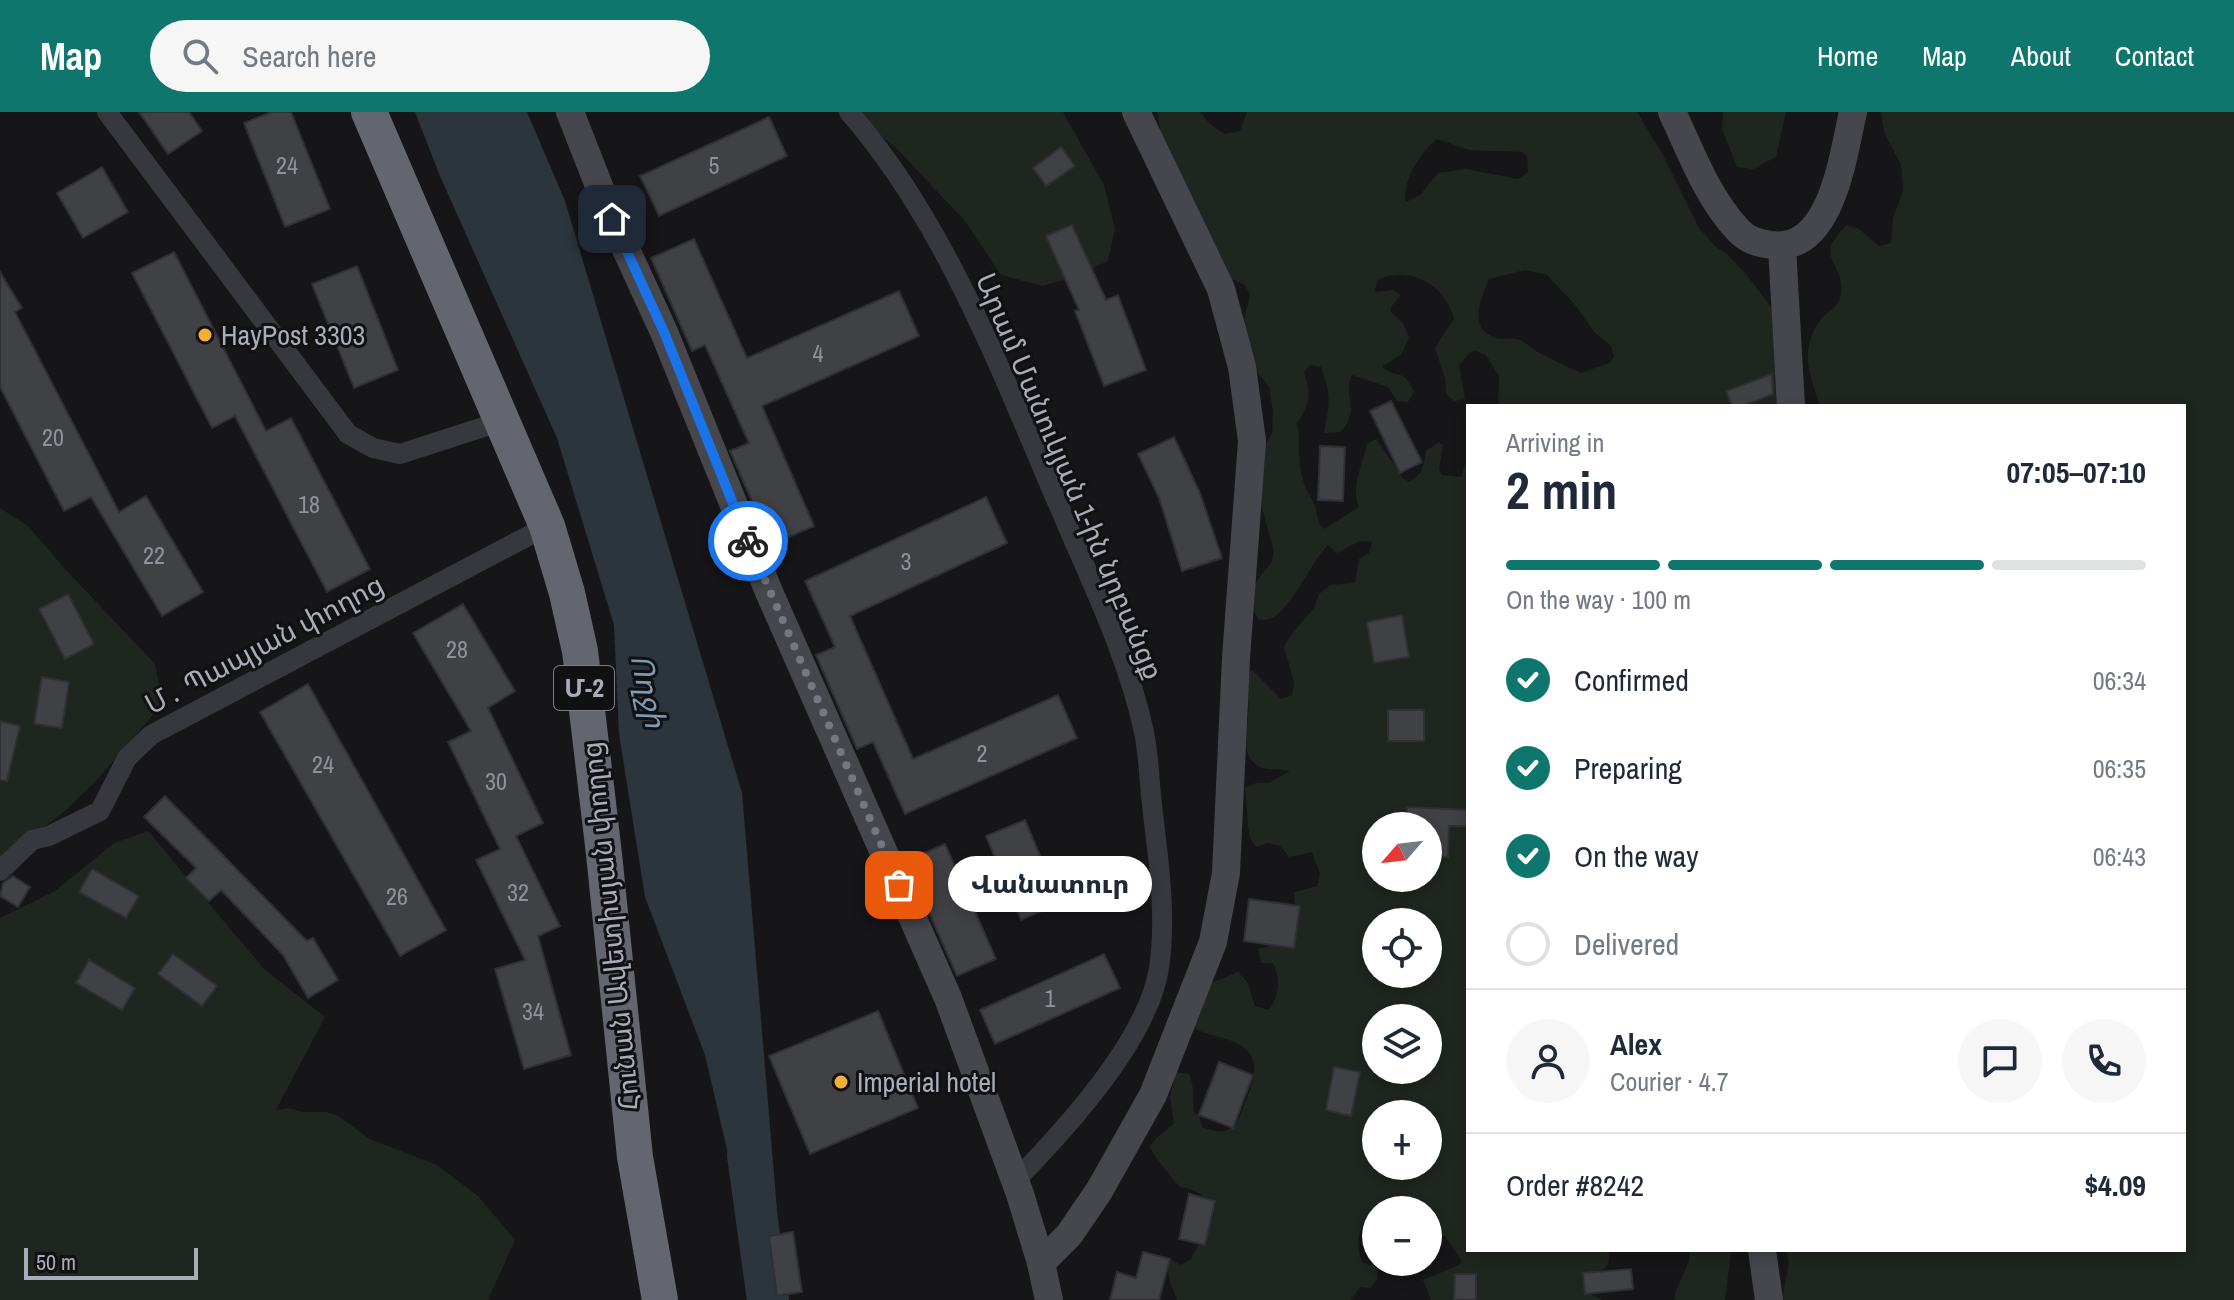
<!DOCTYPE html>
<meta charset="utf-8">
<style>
:root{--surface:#fff;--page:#f6f6f7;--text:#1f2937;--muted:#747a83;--line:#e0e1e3;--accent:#0f766e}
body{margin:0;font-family:"Archivo Narrow","Noto Sans Armenian",sans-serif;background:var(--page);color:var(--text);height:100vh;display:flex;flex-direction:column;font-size:30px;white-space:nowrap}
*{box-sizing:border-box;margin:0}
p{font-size:26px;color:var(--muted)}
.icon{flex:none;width:44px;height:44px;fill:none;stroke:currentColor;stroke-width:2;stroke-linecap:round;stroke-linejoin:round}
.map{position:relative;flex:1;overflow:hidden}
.drawer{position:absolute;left:1466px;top:292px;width:720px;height:848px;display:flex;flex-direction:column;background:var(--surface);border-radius:0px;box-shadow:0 4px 12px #0003}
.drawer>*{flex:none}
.needle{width:52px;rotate:242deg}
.buttons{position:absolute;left:1362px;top:700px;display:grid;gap:16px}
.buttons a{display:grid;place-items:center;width:80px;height:80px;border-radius:50%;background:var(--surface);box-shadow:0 4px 12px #0003;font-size:40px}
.scale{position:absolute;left:24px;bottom:20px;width:174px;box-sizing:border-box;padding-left:8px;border:4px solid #a8adb8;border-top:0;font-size:22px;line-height:28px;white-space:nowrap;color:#a8adb8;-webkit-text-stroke:6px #111113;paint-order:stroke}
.pin{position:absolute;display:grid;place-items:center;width:68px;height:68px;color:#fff;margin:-34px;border-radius:16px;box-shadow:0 4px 12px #0006}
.courier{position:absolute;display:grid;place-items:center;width:80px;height:80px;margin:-40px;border:6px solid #1a73e8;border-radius:50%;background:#fff;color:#222;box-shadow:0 2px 10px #0007}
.bubble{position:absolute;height:56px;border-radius:28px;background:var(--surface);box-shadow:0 4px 12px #0003;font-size:26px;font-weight:800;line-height:56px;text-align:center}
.overview em{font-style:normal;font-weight:800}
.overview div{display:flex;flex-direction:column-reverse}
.overview{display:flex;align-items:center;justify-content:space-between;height:136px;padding:0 40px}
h1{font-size:52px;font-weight:800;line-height:60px}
.bar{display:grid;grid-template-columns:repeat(4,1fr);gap:12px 8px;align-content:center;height:96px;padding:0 40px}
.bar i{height:10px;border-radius:6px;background:var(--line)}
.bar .selected{background:var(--accent)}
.bar p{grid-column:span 4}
.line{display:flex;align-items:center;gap:20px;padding:0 40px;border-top:2px solid var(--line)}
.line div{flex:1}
.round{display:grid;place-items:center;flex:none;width:84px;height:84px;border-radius:42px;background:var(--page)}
ol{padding:0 40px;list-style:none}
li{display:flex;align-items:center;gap:24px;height:88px}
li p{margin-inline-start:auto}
li .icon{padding:8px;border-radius:50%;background:var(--accent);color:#fff;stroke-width:4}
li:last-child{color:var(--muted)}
li i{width:44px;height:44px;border:4px solid var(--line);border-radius:50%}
header{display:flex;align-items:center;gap:48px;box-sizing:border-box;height:112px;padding:0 40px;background:var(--accent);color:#fff}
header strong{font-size:38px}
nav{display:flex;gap:44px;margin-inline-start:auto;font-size:28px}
.search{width:560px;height:72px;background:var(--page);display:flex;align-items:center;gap:20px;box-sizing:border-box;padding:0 28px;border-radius:44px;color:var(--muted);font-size:30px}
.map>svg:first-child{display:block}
.green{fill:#1e261f;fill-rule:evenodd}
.water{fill:#2c353c}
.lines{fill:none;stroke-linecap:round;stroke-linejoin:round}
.river{stroke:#2c353c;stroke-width:42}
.building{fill:#404145;stroke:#303034;stroke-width:2}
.street{stroke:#37383d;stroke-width:20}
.secondary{stroke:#45474d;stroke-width:28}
.highway{stroke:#63666e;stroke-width:36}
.done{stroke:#757880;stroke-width:8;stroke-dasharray:0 14.4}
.route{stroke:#1a73e8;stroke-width:10}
.poi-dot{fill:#f2b134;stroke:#111113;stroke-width:3}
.labels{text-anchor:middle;stroke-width:6;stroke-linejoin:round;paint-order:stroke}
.number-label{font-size:24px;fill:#8e929b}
.shield{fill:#111113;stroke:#7b7e86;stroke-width:2}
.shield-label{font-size:26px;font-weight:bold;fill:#a8adb8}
.poi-label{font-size:28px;fill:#a8adb8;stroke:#111113;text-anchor:start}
.street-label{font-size:28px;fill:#a8adb8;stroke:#111113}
.water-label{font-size:30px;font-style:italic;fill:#7f9bb3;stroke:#111113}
</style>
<header>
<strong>Map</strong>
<div class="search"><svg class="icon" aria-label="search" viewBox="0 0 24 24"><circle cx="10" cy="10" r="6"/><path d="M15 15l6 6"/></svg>Search here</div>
<nav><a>Home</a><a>Map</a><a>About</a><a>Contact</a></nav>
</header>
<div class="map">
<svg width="2234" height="1188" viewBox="0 0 2234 1188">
<rect width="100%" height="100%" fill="#161618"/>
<g class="green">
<path d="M854 0H1063L1104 73 1115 117 1108 149 1074 165 1043 174 1001 163 965 109 898 38Z"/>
<path d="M1157 0H1200L1210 12 1224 22 1240 19 1247 0H1637L1663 43 1699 116 1716 135 1727 142 1746 162 1771 195 1776 207 1796 294H1498L1499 264 1486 243 1475 239 1470 241 1459 253 1465 287 1454 289 1446 282 1445 266 1435 236 1454 206C1444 172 1410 153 1377 168L1375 180 1393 178 1401 183 1391 195V200L1403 211 1409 226 1401 243 1382 254C1396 269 1402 253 1414 280L1408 290 1397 289 1388 275 1352 263C1342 284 1362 298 1340 320L1324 321C1329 294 1332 282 1321 255L1310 253 1304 260C1312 284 1309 292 1297 312 1301 331 1297 352 1304 371 1306 379 1312 386 1315 394 1318 404 1317 410 1324 417L1359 395C1350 377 1363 351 1367 332L1376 327 1400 361 1401 365 1409 370C1423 362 1424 354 1426 339L1439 330 1443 333 1439 358 1442 363 1461 365 1468 343V1138H1610L1608 1153 1589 1170 1590 1182 1602 1188H1431L1423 1168 1459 1153 1462 1149 1445 1124 1428 1123V1098H1376V1103L1369 1100C1359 1117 1355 1131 1362 1150L1377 1156V1167L1371 1176 1360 1175 1351 1188H1177C1171 1172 1166 1165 1169 1147L1181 1153 1191 1147 1214 1103C1208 1086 1199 1077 1180 1075 1171 1065 1156 1047 1150 1035 1156 1024 1165 1020 1174 1011L1170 985 1176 960 1189 962C1195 975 1192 986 1194 1000L1199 1003 1202 1015C1236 1029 1238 1008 1248 983 1253 970 1258 955 1250 942 1238 924 1206 926 1189 913L1204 874 1238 860 1247 870 1255 894 1269 898C1279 884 1281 866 1273 851H1261L1258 837 1270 834 1283 835C1310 810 1294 809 1294 780L1317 774 1320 762 1312 740 1289 745 1280 734 1268 731 1256 735 1250 726 1248 714 1245 676 1256 671H1269L1290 659C1280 656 1269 659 1260 655 1236 643 1251 610 1248 590 1247 582 1244 574 1242 565L1252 558 1281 587 1292 583 1294 570 1284 535 1290 524 1314 496 1319 482 1330 473 1355 471 1359 447 1369 441 1372 430 1360 429 1337 441 1328 433C1311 450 1291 497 1272 506 1272 507 1260 508 1259 508L1252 496 1255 471 1271 451 1274 439 1260 390V343L1272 321 1273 299 1269 275 1254 256 1241 220 1250 183 1245 173 1235 168H1223L1166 47ZM1437 27 1469 38 1522 40 1527 44 1528 60 1518 67 1466 57 1438 61 1420 83 1406 90C1402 68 1421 40 1437 27ZM1525 158 1547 163 1576 194 1594 220 1611 234 1614 244 1611 250 1581 261C1568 255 1554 249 1541 242 1534 238 1528 232 1520 228 1512 225 1504 228 1496 226 1467 217 1481 187 1489 167ZM1376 714H1428V766H1376ZM1376 810H1428V862H1376ZM1376 906H1428V958H1376ZM1376 1002H1428V1054H1376Z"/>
<path d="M1723 0H1786L1776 45 1753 57 1737 55 1722 17Z"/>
<path d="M1881 0H2234V1188H1782L1789 1150 1786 1138H2184V294H1820C1810 263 1799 240 1819 210 1827 198 1840 196 1841 181 1845 149 1811 146 1847 113L1859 117 1879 134 1891 131 1893 106 1903 79 1901 53 1884 20Z"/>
<path d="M0 396 28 414 65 457 155 552 163 591 94 671 66 698 0 749Z"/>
<path d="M148 719 264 857 325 905 276 998 289 996 301 1000H327L338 1004 370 1027 437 1053 478 1084 515 1128 488 1188H0V806L55 779 114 731Z"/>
<path d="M1690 1138H1731L1725 1188H1676L1674 1184 1689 1149Z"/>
</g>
<path class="water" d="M415 0H527L565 89 742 681 777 1098 742 1102 705 943 645 785 619 622 614 513 557 326 440 64Z"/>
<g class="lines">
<path class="river" d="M748 1043 768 1188"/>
</g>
<g class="building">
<path d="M139 0H189L202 19 168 42Z"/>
<path d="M272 0H291L330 97 285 115 244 11Z"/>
<path d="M769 5 787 44 659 104 640 64Z"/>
<path d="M1061 35 1075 54 1046 74 1033 56Z"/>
<path d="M102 55 128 100 83 126 57 81Z"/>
<path d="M1072 113 1106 188 1118 183 1146 258 1104 274 1075 199 1079 198 1046 124Z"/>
<path d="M694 127 747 246 899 179 919 224 762 294 814 414 771 433 730 339 749 331 705 233 692 239 651 146Z"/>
<path d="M174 140 266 319 291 306 370 457 327 480 235 304 212 316 132 161Z"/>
<path d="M357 154 398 258 354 276 312 172Z"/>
<path d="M0 160 22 196 15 200 119 400 146 384 203 480 162 504 91 385 64 399 0 275Z"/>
<path d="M1772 262 1773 282 1743 294H1732L1726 279Z"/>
<path d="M1391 289 1422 350 1400 361 1370 299Z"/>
<path d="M1174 325 1200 381 1222 446 1182 459 1159 386 1138 342Z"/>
<path d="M1320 334 1345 335 1343 389 1318 388Z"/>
<path d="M986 385 1007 431 850 504 913 647 1058 583 1077 626 905 702 873 630 857 637 816 543 835 535 805 469Z"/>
<path d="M68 482 94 532 65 547 39 497Z"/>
<path d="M463 492 515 579 488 596 543 711 516 724 560 814 538 824 571 943 524 957 495 857 525 848 476 748 500 737 448 630 471 619 413 521Z"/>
<path d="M1402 503 1409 545 1374 551 1367 510Z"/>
<path d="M42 565 69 570 62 616 34 612Z"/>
<path d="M308 572 446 818 400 844 260 600Z"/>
<rect x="1388" y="598" width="36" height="31"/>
<path d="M0 609 20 614 7 669 0 668Z"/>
<path d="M165 684 307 829 313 826 338 868 308 886 283 843 221 778 209 789 186 766 196 756 144 705Z"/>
<path d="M1407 695 1468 698V714H1449L1448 745 1428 744V714H1407Z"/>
<path d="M1025 708 1060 791 1021 808 986 724Z"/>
<path d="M945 732 996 847 957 864 906 749Z"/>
<path d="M92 757 139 784 126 806 79 780Z"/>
<path d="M13 764 30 775 18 795 0 784 3 771Z"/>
<path d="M1249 787 1300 794 1294 836 1244 829Z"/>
<path d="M173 842 217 874 202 894 158 862Z"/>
<path d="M1104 842 1120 876 995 932 980 898Z"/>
<path d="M89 848 135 876 122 898 76 871Z"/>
<path d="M878 899 918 996 810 1042 769 944Z"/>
<path d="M1219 950 1253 963 1233 1016 1199 1003Z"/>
<path d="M1334 955 1360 960 1351 1004 1326 998Z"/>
<path d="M1189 1082 1215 1089 1205 1133 1179 1127Z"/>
<path d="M793 1120 802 1180 777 1184 769 1124Z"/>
<path d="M1143 1140 1170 1147 1159 1188H1110L1117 1160 1136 1166Z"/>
<path d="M1631 1157 1633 1177 1585 1182 1583 1161Z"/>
<path d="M1455 1162H1476V1188L1454 1187Z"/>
</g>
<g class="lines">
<g class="street">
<path d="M107 0 348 322 373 336 400 342 502 309"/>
<path d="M849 0C947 113 1000 258 1059 394 1090 468 1127 541 1144 620 1149 644 1149 669 1152 693 1158 745 1167 803 1159 856 1148 928 1065 1018 1015 1069"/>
<path d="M0 759 32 728 49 724 100 699 127 646 151 623 547 414"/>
</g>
<g class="secondary">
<path d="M570 0 612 107 664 220 769 480 948 886 1020 1082 1041 1151 1049 1188"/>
<path d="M1672 0C1691 40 1707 85 1738 118 1747 128 1758 131 1771 133 1832 141 1843 43 1853 0"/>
<path d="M1782 135 1791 294"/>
<path d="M1762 1138 1769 1188"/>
<path d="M1041 1151 1069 1123 1099 1079 1153 983 1213 830 1226 761 1236 546 1252 329 1242 255 1221 177 1136 0"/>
</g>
<path class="highway" d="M369 0 547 414 567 481 580 539 604 742 635 1045 660 1188"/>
</g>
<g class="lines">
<path class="done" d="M748 429 899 773"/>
<path class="route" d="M612 107 664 220 748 429"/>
</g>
<g class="poi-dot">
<circle cx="205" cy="223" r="8"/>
<circle cx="841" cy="970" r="8"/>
</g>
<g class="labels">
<g class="number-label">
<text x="287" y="62">24</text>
<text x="714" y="62">5</text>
<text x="818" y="250">4</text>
<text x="53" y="334">20</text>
<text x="309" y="401">18</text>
<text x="154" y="452">22</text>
<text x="906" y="458">3</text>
<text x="457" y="546">28</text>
<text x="982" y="650">2</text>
<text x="323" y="661">24</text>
<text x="496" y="678">30</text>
<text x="518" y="789">32</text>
<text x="397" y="793">26</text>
<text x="1050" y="895">1</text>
<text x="533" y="908">34</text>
</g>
<rect class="shield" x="554" y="554" width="60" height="44" rx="6"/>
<g class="shield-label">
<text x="584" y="585">Մ-2</text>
</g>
<g class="poi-label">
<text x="221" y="233">HayPost 3303</text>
<text x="857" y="980">Imperial hotel</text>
</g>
<g class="street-label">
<text transform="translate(1070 364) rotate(67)" y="10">Արամ Մանուկյան 1-ին նրբանցք</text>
<text transform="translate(264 532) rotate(-28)" y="10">Մ․ Պապյան փողոց</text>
<text transform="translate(610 814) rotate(-96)" y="10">Հունան Ավետիսյան փողոց</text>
</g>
<g class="water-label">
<text transform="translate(648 579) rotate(78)" y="10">Ողջի</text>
</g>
</g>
</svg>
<div class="buttons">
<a><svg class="needle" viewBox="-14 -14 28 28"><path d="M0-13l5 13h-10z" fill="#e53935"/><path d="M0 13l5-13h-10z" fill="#747a83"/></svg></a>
<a><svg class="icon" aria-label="locate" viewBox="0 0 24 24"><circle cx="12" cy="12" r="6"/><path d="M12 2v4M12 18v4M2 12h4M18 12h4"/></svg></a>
<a><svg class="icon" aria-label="layers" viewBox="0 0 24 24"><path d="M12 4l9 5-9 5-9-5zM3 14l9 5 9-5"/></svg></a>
<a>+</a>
<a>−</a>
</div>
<div class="scale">50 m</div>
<div class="pin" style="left:899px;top:773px;background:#ea580c"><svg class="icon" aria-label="bag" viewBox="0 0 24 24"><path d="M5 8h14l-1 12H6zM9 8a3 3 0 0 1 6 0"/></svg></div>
<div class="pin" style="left:612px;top:107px;background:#1f2937"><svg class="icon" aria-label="home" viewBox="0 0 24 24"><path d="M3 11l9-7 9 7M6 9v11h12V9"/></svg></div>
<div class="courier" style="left:748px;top:429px"><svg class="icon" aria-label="bike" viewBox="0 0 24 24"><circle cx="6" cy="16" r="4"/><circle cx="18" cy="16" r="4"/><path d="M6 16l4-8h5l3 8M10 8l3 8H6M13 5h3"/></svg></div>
<div class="bubble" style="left:948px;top:744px;width:204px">Վանատուր</div>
<section class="drawer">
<div class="overview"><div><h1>2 min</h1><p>Arriving in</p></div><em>07:05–07:10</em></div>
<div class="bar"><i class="selected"></i><i class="selected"></i><i class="selected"></i><i></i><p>On the way · 100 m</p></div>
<ol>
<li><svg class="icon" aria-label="check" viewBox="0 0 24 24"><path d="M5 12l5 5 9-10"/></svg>Confirmed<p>06:34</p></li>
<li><svg class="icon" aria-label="check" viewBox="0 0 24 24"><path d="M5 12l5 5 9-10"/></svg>Preparing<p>06:35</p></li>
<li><svg class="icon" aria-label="check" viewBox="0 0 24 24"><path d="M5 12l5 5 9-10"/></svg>On the way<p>06:43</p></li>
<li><i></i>Delivered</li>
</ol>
<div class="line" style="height:144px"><a class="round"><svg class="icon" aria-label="person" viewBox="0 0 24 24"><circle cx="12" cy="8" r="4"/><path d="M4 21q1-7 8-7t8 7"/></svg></a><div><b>Alex</b><p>Courier · 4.7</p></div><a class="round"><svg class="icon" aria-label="chat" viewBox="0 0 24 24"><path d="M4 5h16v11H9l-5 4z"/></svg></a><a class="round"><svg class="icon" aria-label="phone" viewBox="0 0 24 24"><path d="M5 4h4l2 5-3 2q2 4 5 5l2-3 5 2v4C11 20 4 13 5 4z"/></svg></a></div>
<div class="line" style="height:104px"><div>Order #8242</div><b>$4.09</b></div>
</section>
</div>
